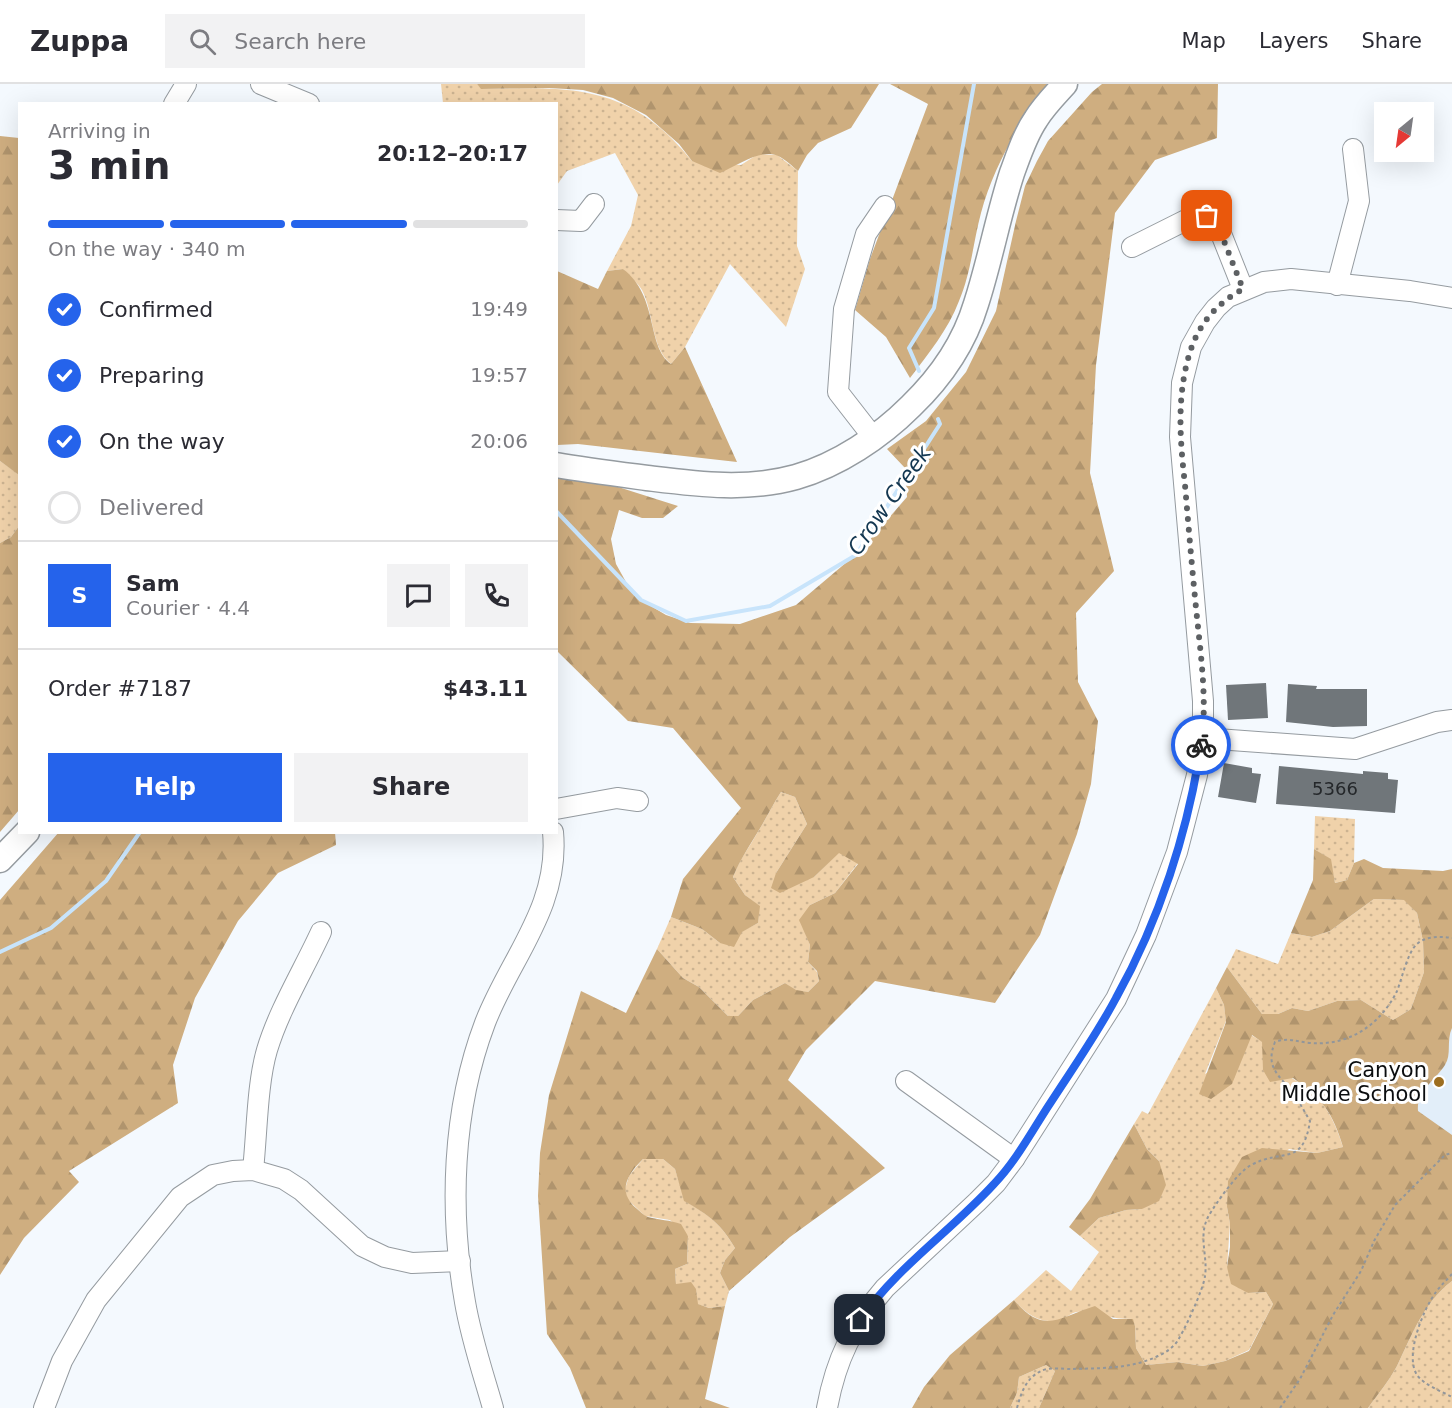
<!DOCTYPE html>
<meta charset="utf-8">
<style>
:root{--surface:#fff;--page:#f2f2f3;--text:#2b2b33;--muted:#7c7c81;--line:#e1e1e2;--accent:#2563eb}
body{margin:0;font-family:"DejaVu Sans",sans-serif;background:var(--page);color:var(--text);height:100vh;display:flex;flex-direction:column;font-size:22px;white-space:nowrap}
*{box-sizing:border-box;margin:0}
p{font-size:20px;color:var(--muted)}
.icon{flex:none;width:33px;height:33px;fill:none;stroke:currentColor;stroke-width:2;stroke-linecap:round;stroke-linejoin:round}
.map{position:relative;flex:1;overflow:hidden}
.side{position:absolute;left:18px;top:18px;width:540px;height:732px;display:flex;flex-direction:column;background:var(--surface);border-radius:0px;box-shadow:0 6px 24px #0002}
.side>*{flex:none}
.needle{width:39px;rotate:209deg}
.buttons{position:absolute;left:1374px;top:18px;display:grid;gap:12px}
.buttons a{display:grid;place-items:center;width:60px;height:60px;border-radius:0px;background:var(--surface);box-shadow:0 6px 24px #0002;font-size:30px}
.pin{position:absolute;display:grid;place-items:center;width:51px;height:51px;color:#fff;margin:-26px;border-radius:12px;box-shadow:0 3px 9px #0006}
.courier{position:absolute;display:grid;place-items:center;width:60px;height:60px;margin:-30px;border:4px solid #2563eb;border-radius:50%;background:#fff;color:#222;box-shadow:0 2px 8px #0007}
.head em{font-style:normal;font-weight:800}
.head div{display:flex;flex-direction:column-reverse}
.head{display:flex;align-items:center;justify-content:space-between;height:102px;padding:0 30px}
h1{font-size:39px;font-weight:800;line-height:45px}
.bar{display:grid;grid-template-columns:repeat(4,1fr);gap:9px 6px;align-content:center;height:72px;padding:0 30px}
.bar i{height:8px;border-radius:4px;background:var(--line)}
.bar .current{background:var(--accent)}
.bar p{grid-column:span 4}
.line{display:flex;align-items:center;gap:15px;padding:0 30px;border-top:2px solid var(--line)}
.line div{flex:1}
.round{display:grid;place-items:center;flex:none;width:63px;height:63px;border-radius:0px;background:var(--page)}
ol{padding:0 30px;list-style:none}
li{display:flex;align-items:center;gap:18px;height:66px}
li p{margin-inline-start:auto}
li .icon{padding:6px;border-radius:50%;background:var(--accent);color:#fff;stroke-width:4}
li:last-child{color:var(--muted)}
li i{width:33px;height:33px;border:3px solid var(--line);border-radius:50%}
.action{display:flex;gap:12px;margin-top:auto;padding:12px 30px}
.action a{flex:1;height:69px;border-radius:0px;background:var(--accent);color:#fff;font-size:24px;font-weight:800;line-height:69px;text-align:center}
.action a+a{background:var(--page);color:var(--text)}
header{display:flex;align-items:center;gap:36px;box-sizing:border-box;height:84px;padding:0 30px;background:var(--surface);border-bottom:2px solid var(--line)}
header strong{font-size:28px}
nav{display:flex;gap:33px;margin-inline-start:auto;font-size:21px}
.search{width:420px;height:54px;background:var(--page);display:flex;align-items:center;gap:15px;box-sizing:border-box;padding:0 21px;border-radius:0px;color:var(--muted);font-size:22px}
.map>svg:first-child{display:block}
.built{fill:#e2eef9}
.grass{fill:url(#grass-dots)}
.forest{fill:url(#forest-firs)}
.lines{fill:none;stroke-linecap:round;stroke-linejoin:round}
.stream{stroke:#c8e4fb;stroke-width:4}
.building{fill:#70767a}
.minor-casing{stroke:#959ba0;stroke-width:22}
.major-casing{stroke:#959ba0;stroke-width:27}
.path{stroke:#92969a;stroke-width:2;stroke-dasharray:3 3;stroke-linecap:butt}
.minor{stroke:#fff;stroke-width:20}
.major{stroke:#fff;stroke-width:24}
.done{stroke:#5d6063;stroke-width:6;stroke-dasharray:0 10.8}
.route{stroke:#2563eb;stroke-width:8}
.poi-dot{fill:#9d6e20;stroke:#fff;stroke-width:2}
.labels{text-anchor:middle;stroke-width:6;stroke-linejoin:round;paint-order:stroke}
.number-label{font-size:18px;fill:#24272a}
.poi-label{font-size:21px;fill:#0b0d0f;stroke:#fff;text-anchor:end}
.water-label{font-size:22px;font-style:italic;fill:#133751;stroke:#fff}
</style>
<header>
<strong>Zuppa</strong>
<div class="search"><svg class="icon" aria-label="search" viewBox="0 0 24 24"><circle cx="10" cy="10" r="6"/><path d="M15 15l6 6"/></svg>Search here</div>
<nav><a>Map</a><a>Layers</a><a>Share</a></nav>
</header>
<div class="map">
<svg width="1452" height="1324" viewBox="0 0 1452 1324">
<defs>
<pattern id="grass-dots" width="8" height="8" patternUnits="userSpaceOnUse" patternTransform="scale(1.5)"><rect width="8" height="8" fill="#f0d2aa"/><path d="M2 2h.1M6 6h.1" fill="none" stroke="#ccb391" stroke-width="1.8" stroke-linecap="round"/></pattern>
<pattern id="forest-firs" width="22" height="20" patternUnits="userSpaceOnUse" patternTransform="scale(1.5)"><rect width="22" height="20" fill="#cfae80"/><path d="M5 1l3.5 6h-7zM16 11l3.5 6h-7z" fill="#b0946d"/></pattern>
</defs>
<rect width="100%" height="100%" fill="#f4f9fe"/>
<path class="built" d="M1452 944V1055L1409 1029Z"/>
<g class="grass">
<path d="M441 0H477L482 5C573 3 630 0 692 77L741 81 758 70 777 71 798 87 797 162 805 185 786 243 730 180 685 263 671 280C651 264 654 229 642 206 638 199 629 192 623 185L607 187 631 142 638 111 615 69 567 87 557 101 556 20 443 19Z"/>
<path d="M0 377 20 391 19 442 11 453 0 459Z"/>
<path d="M781 708 795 713 807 740 776 789 814 793 839 768 858 779 835 809 810 821 805 848 810 861 808 878 817 888 819 897 808 908 796 907 785 899 753 916 738 932H728L699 903 683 894 657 865 671 833 702 845 720 859 758 839 759 822 745 811 733 793C741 773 749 764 759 746 767 733 773 720 781 708Z"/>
<path d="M1315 732 1355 735 1354 779 1347 796 1335 799 1330 775 1314 765Z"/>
<path d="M1374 815 1405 816 1417 829 1423 857 1424 888 1411 925 1393 936 1361 916 1337 917 1308 927 1292 924 1278 930H1262L1227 883 1236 865 1278 880 1291 849 1312 853 1330 847Z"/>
<path d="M1216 904 1224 921 1226 937 1205 990 1243 969 1251 951 1263 958V986C1273 989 1286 990 1295 996 1322 1011 1334 1034 1343 1063L1317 1069 1289 1065 1227 1123 1230 1140 1227 1183 1248 1209 1266 1208 1273 1220 1249 1266 1225 1277 1203 1282 1177 1278 1146 1281 1136 1264 1135 1242 1132 1235C1112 1235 1099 1230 1080 1228 1074 1227 1069 1232 1063 1235 1043 1242 1027 1231 1014 1216L1046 1186 1071 1207 1099 1168 1080 1152 1099 1134 1126 1126 1142 1125 1159 1077 1147 1065 1134 1040 1142 1027 1148 1030Z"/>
<path d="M643 1075H663L675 1085 685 1117C709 1131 721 1140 735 1164L725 1176 720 1189 729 1207 725 1222 709 1224 697 1220 696 1206 676 1200 675 1185 687 1180 688 1152 670 1136 645 1132 627 1115 625 1105 629 1092Z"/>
<path d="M1452 1197V1324H1368C1378 1310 1389 1297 1397 1282 1412 1251 1424 1218 1452 1197Z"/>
<path d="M1046 1281 1055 1287 1039 1324H1010L1017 1309 1019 1293Z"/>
</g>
<g class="forest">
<path d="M477 0H879L851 44 818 59 807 71 798 87C792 82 785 75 778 72 761 64 737 82 720 89L692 77 679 60 646 31 613 14 583 6 549 4 481 5Z"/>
<path d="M890 0H1047C1020 37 993 84 981 129 973 159 971 189 959 217 948 246 928 270 910 294L886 253 855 226 870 175 928 20Z"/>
<path d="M1102 0H1218L1217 54 1155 76 1115 129 1096 281 1090 389 1114 487 1076 529 1078 598 1098 637 1091 700 1077 750 1040 851 995 919 875 897 806 966 788 996 885 1084 790 1153 729 1207 720 1189 725 1176 735 1164C721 1140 709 1131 684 1117L675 1085 663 1075H643C627 1091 617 1107 636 1124 640 1127 643 1131 648 1133 659 1136 670 1136 681 1140L688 1152 687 1180 675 1185 676 1200 691 1198 696 1205 698 1220 709 1224 725 1222 705 1315 730 1324H586L570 1284 547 1250 538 1112 540 1069 549 1011 581 907 626 929 657 865 683 894 699 903 728 932H738L753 916 785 899 796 906 808 908 819 897 817 887 808 878 810 861 799 836 810 821 835 809 858 780 839 769 814 793 780 809 771 804 776 789 807 740 795 713 781 708C773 720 767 733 759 746 749 763 741 774 733 793L745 811 760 822 758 839 742 848 734 863 720 859 702 845 671 833 683 795 741 724 673 644 628 637 557 567V393L615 402 678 422 663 434H642L619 426 611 455 616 480 631 507 644 518 666 531 690 539 740 540 796 521 861 466 907 413 905 384 887 365 926 337 966 288 996 227 1016 137 1025 102 1037 77 1048 57 1092 8Z"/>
<path d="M0 52 19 54V391L0 377Z"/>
<path d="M623 185C659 212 646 262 671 280L685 263 737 378 578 360 557 361V187L598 205 607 187Z"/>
<path d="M19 442V726L0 748V459L11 453Z"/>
<path d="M59 748H335L336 761 278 789 238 837 195 914 173 981 178 1019 69 1087 79 1098 24 1154 0 1191V816Z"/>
<path d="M1314 765 1331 775 1335 799 1347 796 1354 779 1364 775 1383 784 1443 787 1452 785V944C1446 957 1452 970 1445 981 1436 995 1416 1008 1418 1027L1452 1051V1197C1424 1218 1412 1251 1397 1282 1389 1297 1378 1310 1368 1324H1039L1055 1287 1046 1281 1019 1293 1017 1309 1010 1324H912L924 1303 950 1271 1014 1216C1044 1252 1059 1233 1095 1222L1113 1235H1133L1135 1242 1136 1264 1146 1281 1177 1278 1203 1282 1225 1277 1249 1267 1273 1220 1266 1208 1248 1209 1231 1200 1227 1183 1230 1163V1140L1227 1123 1228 1097 1242 1073 1262 1064 1317 1069 1343 1063C1333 1029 1322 1014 1293 994L1270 998 1263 986 1262 958 1252 951 1232 1000 1211 1015 1199 1010 1226 938 1224 921 1216 904 1227 883 1262 930H1278L1292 924 1308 927 1337 917 1361 916 1393 936 1411 925 1424 888 1423 857 1417 829 1404 816 1374 815 1330 847 1312 853 1291 849 1313 796Z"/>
<path d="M1134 1040 1147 1065 1159 1077 1166 1101 1159 1117 1142 1125 1126 1126 1099 1134 1080 1152 1069 1143 1090 1115Z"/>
</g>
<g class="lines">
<g class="stream">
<path d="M919 287 909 264 934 224 974 0"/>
<path d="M556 427 641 516 686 537 770 522 856 471 940 340 938 335"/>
<path d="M0 868 51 844 106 797 140 748"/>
</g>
</g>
<g class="building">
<path d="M1266 599 1268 634 1228 636 1226 601Z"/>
<path d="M1288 600 1317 602 1316 605H1367V642L1333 643 1286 638Z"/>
<path d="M1224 679 1252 684V689L1261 690 1256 719 1218 713Z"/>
<path d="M1279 682 1363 690V687L1388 689V695L1398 696 1395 729 1276 720Z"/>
</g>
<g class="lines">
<defs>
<g id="minor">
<path d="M261 0 309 20"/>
<path d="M174 20 186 0"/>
<path d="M556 136 581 137 594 120"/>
<path d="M1132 163 1196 131 1207 132 1216 137 1243 205"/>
<path d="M1337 201 1359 117 1353 65"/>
<path d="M873 353 838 308 844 225 866 150 885 122"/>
<path d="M1203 654 1355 665 1437 638 1452 636"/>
<path d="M556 725 617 714 638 717"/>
<path d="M906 997 1014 1075"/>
<path d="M253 1086C257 1050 257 1000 267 966 279 926 303 887 321 848"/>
<path d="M44 1324 62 1277 96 1216 180 1113 213 1091 233 1087 253 1086 284 1095 301 1106 362 1162 385 1173 412 1179 460 1177"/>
<path d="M493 1324C483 1289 471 1254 465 1218 449 1127 452 1026 485 939 510 874 560 823 553 748"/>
<path d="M827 1324C836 1275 853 1241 885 1204L977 1118 996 1099 1014 1075 1116 915 1146 851 1177 768 1197 691 1203 654V617L1180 353 1182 299 1191 263 1205 238 1216 224 1228 213 1264 198 1291 195 1410 207 1452 214"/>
</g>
<g id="major">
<path d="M556 381C586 386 617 390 647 394 696 400 746 407 796 393 838 381 880 353 911 322 940 294 964 260 976 220 990 177 998 132 1012 89 1019 70 1025 51 1036 35 1044 22 1055 11 1065 0"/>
<path d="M0 776 27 748"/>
</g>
</defs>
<use href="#minor" class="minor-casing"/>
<use href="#major" class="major-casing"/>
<g class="path">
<path d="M1452 1190C1447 1196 1441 1201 1436 1208 1424 1224 1404 1271 1417 1291 1424 1301 1441 1307 1452 1313"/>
<path d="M1017 1324C1021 1309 1026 1294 1041 1287 1048 1283 1063 1285 1072 1285 1101 1284 1131 1285 1158 1272 1165 1269 1171 1265 1176 1259 1183 1250 1204 1204 1205 1192 1208 1172 1198 1153 1208 1133 1216 1119 1237 1089 1251 1081 1283 1064 1303 1083 1310 1037 1304 1027 1299 1017 1292 1008 1278 990 1265 983 1275 958 1288 953 1298 958 1311 959 1337 961 1360 952 1378 934 1385 927 1393 916 1397 907 1402 895 1407 869 1417 860 1426 852 1440 852 1452 854"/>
<path d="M1280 1324 1300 1295 1333 1231 1361 1187 1374 1157 1395 1121 1445 1071 1452 1069"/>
</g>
<use href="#minor" class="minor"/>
<use href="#major" class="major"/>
</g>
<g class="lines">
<path class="done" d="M1201 661C1207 623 1202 581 1198 543 1193 496 1189 448 1185 401 1180 356 1176 310 1191 265 1200 238 1219 218 1243 205L1216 137 1207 132"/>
<path class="route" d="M860 1236C897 1183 951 1147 994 1100 1017 1076 1033 1045 1051 1018 1073 984 1097 950 1116 914 1159 837 1188 748 1201 661"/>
</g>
<circle class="poi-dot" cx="1439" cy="998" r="6"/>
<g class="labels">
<g class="number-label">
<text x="1335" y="711">5366</text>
</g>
<g class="poi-label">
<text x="1427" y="993">Canyon<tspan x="1427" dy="24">Middle School</tspan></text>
</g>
<g class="water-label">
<text transform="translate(889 416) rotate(-55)" y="8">Crow Creek</text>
</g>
</g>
</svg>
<div class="buttons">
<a><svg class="needle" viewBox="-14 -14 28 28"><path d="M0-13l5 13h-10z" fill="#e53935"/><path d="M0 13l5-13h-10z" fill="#7c7c81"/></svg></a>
</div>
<div class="pin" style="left:1207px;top:132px;background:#ea580c"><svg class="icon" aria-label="bag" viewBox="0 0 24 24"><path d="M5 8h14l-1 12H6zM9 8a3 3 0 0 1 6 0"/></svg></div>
<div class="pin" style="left:860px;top:1236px;background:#1f2937"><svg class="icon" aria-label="home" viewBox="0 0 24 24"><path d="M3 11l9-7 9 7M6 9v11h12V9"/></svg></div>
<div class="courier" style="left:1201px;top:661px"><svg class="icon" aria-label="bike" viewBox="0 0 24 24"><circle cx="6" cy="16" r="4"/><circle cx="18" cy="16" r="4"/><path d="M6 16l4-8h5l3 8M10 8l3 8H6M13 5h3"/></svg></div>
<section class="side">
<div class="head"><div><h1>3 min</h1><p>Arriving in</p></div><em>20:12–20:17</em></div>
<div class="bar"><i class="current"></i><i class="current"></i><i class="current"></i><i></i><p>On the way · 340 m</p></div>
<ol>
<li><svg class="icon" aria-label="check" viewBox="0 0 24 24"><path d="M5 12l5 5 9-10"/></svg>Confirmed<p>19:49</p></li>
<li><svg class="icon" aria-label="check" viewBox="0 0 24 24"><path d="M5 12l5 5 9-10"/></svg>Preparing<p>19:57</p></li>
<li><svg class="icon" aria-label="check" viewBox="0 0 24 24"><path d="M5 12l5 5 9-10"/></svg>On the way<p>20:06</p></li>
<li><i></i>Delivered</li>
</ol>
<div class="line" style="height:108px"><b class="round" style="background:var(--accent);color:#fff">S</b><div><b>Sam</b><p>Courier · 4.4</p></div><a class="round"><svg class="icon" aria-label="chat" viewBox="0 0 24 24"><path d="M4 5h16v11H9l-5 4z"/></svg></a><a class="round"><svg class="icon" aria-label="phone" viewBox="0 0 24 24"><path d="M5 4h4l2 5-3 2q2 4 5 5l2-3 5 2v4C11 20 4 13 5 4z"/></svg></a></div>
<div class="line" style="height:78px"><div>Order #7187</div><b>$43.11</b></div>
<div class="action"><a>Help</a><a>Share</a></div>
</section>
</div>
